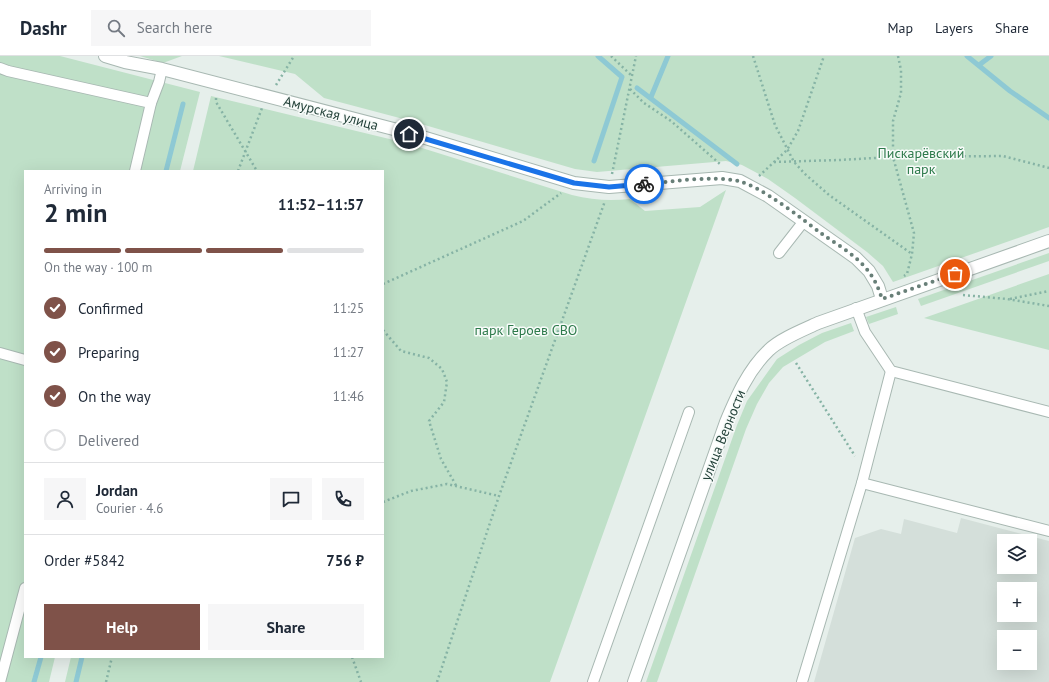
<!DOCTYPE html>
<meta charset="utf-8">
<style>
:root{--surface:#fff;--page:#f6f6f7;--text:#1f2937;--muted:#747a83;--line:#e0e1e3;--accent:#7f5249}
body{margin:0;font-family:"PT Sans",sans-serif;background:var(--page);color:var(--text);height:100vh;display:flex;flex-direction:column;font-size:15px;white-space:nowrap}
*{box-sizing:border-box;margin:0}
p{font-size:13px;color:var(--muted)}
.icon{flex:none;width:22px;height:22px;fill:none;stroke:currentColor;stroke-width:2;stroke-linecap:round;stroke-linejoin:round}
.map{position:relative;flex:1;overflow:hidden}
.details{position:absolute;left:24px;top:114px;width:360px;height:488px;display:flex;flex-direction:column;background:var(--surface);border-radius:0px;box-shadow:0 4px 16px #0002}
.details>*{flex:none}
.buttons{position:absolute;left:997px;top:478px;display:grid;gap:8px}
.buttons a{display:grid;place-items:center;width:40px;height:40px;border-radius:0px;background:var(--surface);box-shadow:0 4px 16px #0002;font-size:20px}
.pin{position:absolute;display:grid;place-items:center;width:34px;height:34px;color:#fff;margin:-17px;border:2px solid #fff;border-radius:50%;box-shadow:0 1px 4px #0007}
.courier{position:absolute;display:grid;place-items:center;width:40px;height:40px;margin:-20px;border:3px solid #1a73e8;border-radius:50%;background:#fff;color:#222;box-shadow:0 1px 5px #0007}
.overview em{font-style:normal;font-weight:700}
.overview div{display:flex;flex-direction:column-reverse}
.overview{display:flex;align-items:center;justify-content:space-between;height:68px;padding:0 20px}
h1{font-size:26px;font-weight:700;line-height:30px}
.bar{display:grid;grid-template-columns:repeat(4,1fr);gap:6px 4px;align-content:center;height:48px;padding:0 20px}
.bar i{height:5px;border-radius:3px;background:var(--line)}
.bar .current{background:var(--accent)}
.bar p{grid-column:span 4}
.line{display:flex;align-items:center;gap:10px;padding:0 20px;border-top:1px solid var(--line)}
.line div{flex:1}
.round{display:grid;place-items:center;flex:none;width:42px;height:42px;border-radius:0px;background:var(--page)}
ol{padding:0 20px;list-style:none}
li{display:flex;align-items:center;gap:12px;height:44px}
li p{margin-inline-start:auto}
li .icon{padding:4px;border-radius:50%;background:var(--accent);color:#fff;stroke-width:4}
li:last-child{color:var(--muted)}
li i{width:22px;height:22px;border:2px solid var(--line);border-radius:50%}
.action{display:flex;gap:8px;margin-top:auto;padding:8px 20px}
.action a{flex:1;height:46px;border-radius:0px;background:var(--accent);color:#fff;font-size:16px;font-weight:700;line-height:46px;text-align:center}
.action a+a{background:var(--page);color:var(--text)}
header{display:flex;align-items:center;gap:24px;box-sizing:border-box;height:56px;padding:0 20px;background:var(--surface);border-bottom:1px solid var(--line)}
header strong{font-size:19px}
nav{display:flex;gap:22px;margin-inline-start:auto;font-size:14px}
.search{width:280px;height:36px;background:var(--page);display:flex;align-items:center;gap:10px;box-sizing:border-box;padding:0 14px;border-radius:0px;color:var(--muted);font-size:15px}
.map>svg:first-child{display:block}
.built{fill:#d4dfda;fill-rule:evenodd}
.green{fill:#bfe0c8}
.lines{fill:none;stroke-linecap:round;stroke-linejoin:round}
.stream{stroke:#8ec9d4;stroke-width:5}
.service-casing{stroke:#a8b8b2;stroke-width:12}
.minor-casing{stroke:#a8b8b2;stroke-width:14}
.path{stroke:#86b3a5;stroke-width:2.5;stroke-dasharray:2 3;stroke-linecap:butt}
.service{stroke:#fff;stroke-width:10}
.minor{stroke:#fff;stroke-width:12}
.done{stroke:#687f78;stroke-width:4;stroke-dasharray:0 7.2}
.route{stroke:#1a73e8;stroke-width:5}
.labels{text-anchor:middle;stroke-width:3;stroke-linejoin:round;paint-order:stroke}
.street-label{font-size:14px;fill:#24423a;stroke:#f7fbf9}
.park-label{font-size:14px;fill:#2d7a4b;stroke:#f7fbf9}
</style>
<header>
<strong>Dashr</strong>
<div class="search"><svg class="icon" aria-label="search" viewBox="0 0 24 24"><circle cx="10" cy="10" r="6"/><path d="M15 15l6 6"/></svg>Search here</div>
<nav><a>Map</a><a>Layers</a><a>Share</a></nav>
</header>
<div class="map">
<svg width="1049" height="626" viewBox="0 0 1049 626">
<rect width="100%" height="100%" fill="#e6efeb"/>
<path class="built" d="M961 462 1049 485V626H814L855 482 881 473 901 478 904 463 957 477ZM1004 485H1030V511H1004ZM1004 533H1030V559H1004ZM1004 581H1030V607H1004Z"/>
<g class="green">
<path d="M0 0H60L200 36 180 115H25V601H55L49 626H0Z"/>
<path d="M140 0H182L163 7Z"/>
<path d="M219 0H1049V171L893 226 883 210 867 196 795 142 768 123 742 109 726 105 597 116 575 113 411 65 324 42 295 18Z"/>
<path d="M211 40 406 87 572 139C592 144 610 145 630 143L645 155 700 151 726 134 550 626H65L71 601H383V115H193Z"/>
<path d="M1049 197V205L921 250 918 243Z"/>
<path d="M1049 217V294L924 262 1049 218Z"/>
<path d="M896 251 898 258 869 268 866 261Z"/>
<path d="M851 267 854 275 825 286 783 311 769 327 757 348 746 373 657 626H646L737 369 747 345 777 303 799 289 822 277Z"/>
</g>
<g class="lines">
<g class="stream">
<path d="M967 0 1010 35 1049 62"/>
<path d="M979 9 991 0"/>
<path d="M637 32 737 108"/>
<path d="M651 41 668 0"/>
<path d="M594 105 622 21 598 0"/>
<path d="M166 115 183 48"/>
<path d="M34 626 41 601"/>
<path d="M76 626 82 601"/>
</g>
<defs>
<g id="service">
<path d="M0 12 8 15 151 47"/>
<path d="M135 115 151 47 159 26 162 13"/>
<path d="M779 197 804 165"/>
<path d="M856 252 865 276 891 315 1049 356"/>
<path d="M0 297 25 304"/>
<path d="M862 427 1049 475"/>
<path d="M0 626 25 532"/>
<path d="M593 626 689 356"/>
<path d="M802 626 862 427 891 315"/>
</g>
<g id="minor">
<path d="M105 0 125 6 162 13 409 77 574 127 609 131 722 122 740 125 768 140 856 202 869 215 878 230 882 243"/>
<path d="M634 626 726 366C737 340 748 314 769 294 780 283 803 274 818 267L1049 185"/>
</g>
</defs>
<use href="#service" class="service-casing"/>
<use href="#minor" class="minor-casing"/>
<g class="path">
<path d="M611 0 632 20"/>
<path d="M753 0 775 69 794 106 805 118 829 139 912 198"/>
<path d="M898 0 901 14V37L893 65V101L914 177 912 198 907 218 904 220"/>
<path d="M276 29 294 0"/>
<path d="M630 33 644 47 671 65 720 108"/>
<path d="M216 42V46L257 115"/>
<path d="M774 106 839 104 893 101 1003 100 1049 112"/>
<path d="M238 115 262 52"/>
<path d="M612 118 636 0"/>
<path d="M759 120 787 94 798 75 824 0"/>
<path d="M383 228 523 165 561 137"/>
<path d="M963 239 1007 243 1049 250"/>
<path d="M1010 243 1049 235"/>
<path d="M383 274 401 295 429 302 442 313 447 326 444 346 429 365 441 403 457 431"/>
<path d="M796 307 855 400"/>
<path d="M383 446 411 435 447 428 499 440"/>
<path d="M352 601 361 626"/>
<path d="M106 626 112 601"/>
<path d="M437 626 499 440 605 145"/>
</g>
<use href="#service" class="service"/>
<use href="#minor" class="minor"/>
</g>
<g class="lines">
<path class="done" d="M644 128C672 126 711 119 738 125 761 130 802 163 822 178 838 189 857 200 869 216 875 224 879 233 882 243L955 218"/>
<path class="route" d="M409 78 574 127 609 131 644 128"/>
</g>
<g class="labels">
<g class="street-label">
<text transform="translate(331 57) rotate(15)" y="5">Амурская улица</text>
<text transform="translate(723 379) rotate(-68)" y="5">улица Верности</text>
</g>
<g class="park-label">
<text x="921" y="102">Пискарёвский<tspan x="921" dy="16">парк</tspan></text>
<text x="526" y="279">парк Героев СВО</text>
</g>
</g>
</svg>
<div class="buttons">
<a><svg class="icon" aria-label="layers" viewBox="0 0 24 24"><path d="M12 4l9 5-9 5-9-5zM3 14l9 5 9-5"/></svg></a>
<a>+</a>
<a>−</a>
</div>
<div class="pin" style="left:955px;top:218px;background:#ea580c"><svg class="icon" aria-label="bag" viewBox="0 0 24 24"><path d="M5 8h14l-1 12H6zM9 8a3 3 0 0 1 6 0"/></svg></div>
<div class="pin" style="left:409px;top:78px;background:#1f2937"><svg class="icon" aria-label="home" viewBox="0 0 24 24"><path d="M3 11l9-7 9 7M6 9v11h12V9"/></svg></div>
<div class="courier" style="left:644px;top:128px"><svg class="icon" aria-label="bike" viewBox="0 0 24 24"><circle cx="6" cy="16" r="4"/><circle cx="18" cy="16" r="4"/><path d="M6 16l4-8h5l3 8M10 8l3 8H6M13 5h3"/></svg></div>
<section class="details">
<div class="overview"><div><h1>2 min</h1><p>Arriving in</p></div><em>11:52–11:57</em></div>
<div class="bar"><i class="current"></i><i class="current"></i><i class="current"></i><i></i><p>On the way · 100 m</p></div>
<ol>
<li><svg class="icon" aria-label="check" viewBox="0 0 24 24"><path d="M5 12l5 5 9-10"/></svg>Confirmed<p>11:25</p></li>
<li><svg class="icon" aria-label="check" viewBox="0 0 24 24"><path d="M5 12l5 5 9-10"/></svg>Preparing<p>11:27</p></li>
<li><svg class="icon" aria-label="check" viewBox="0 0 24 24"><path d="M5 12l5 5 9-10"/></svg>On the way<p>11:46</p></li>
<li><i></i>Delivered</li>
</ol>
<div class="line" style="height:72px"><a class="round"><svg class="icon" aria-label="person" viewBox="0 0 24 24"><circle cx="12" cy="8" r="4"/><path d="M4 21q1-7 8-7t8 7"/></svg></a><div><b>Jordan</b><p>Courier · 4.6</p></div><a class="round"><svg class="icon" aria-label="chat" viewBox="0 0 24 24"><path d="M4 5h16v11H9l-5 4z"/></svg></a><a class="round"><svg class="icon" aria-label="phone" viewBox="0 0 24 24"><path d="M5 4h4l2 5-3 2q2 4 5 5l2-3 5 2v4C11 20 4 13 5 4z"/></svg></a></div>
<div class="line" style="height:52px"><div>Order #5842</div><b>756 ₽</b></div>
<div class="action"><a>Help</a><a>Share</a></div>
</section>
</div>
